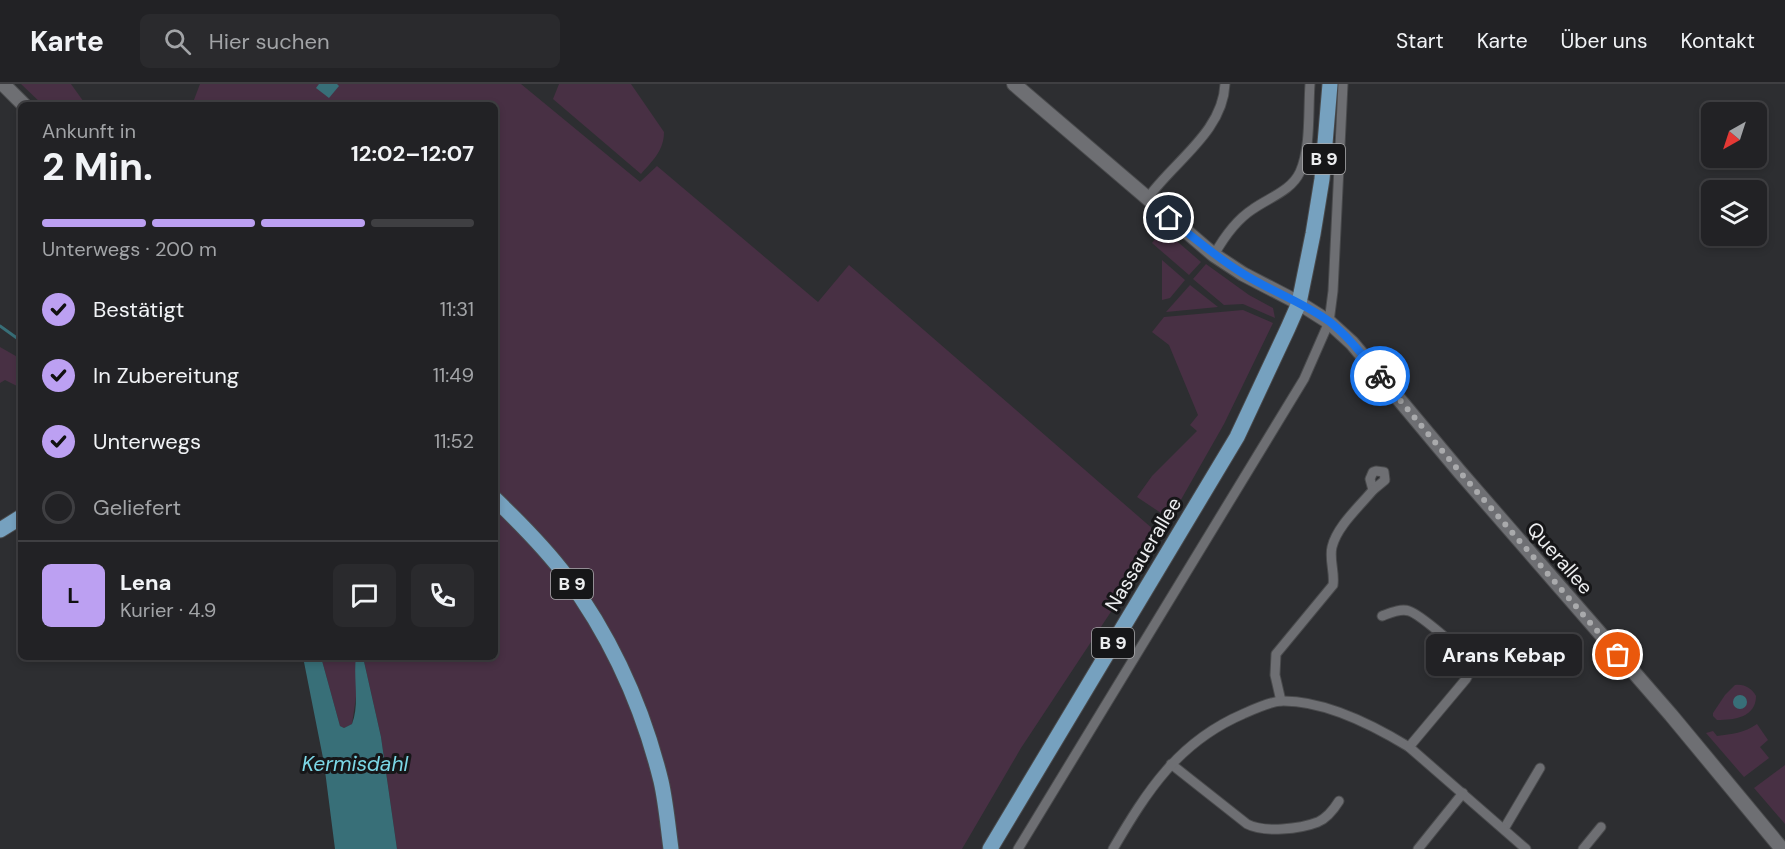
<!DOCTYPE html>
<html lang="de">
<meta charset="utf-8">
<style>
:root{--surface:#222225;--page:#2a2a2d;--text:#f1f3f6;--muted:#a2a4a7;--line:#3f3f42;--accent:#bca0f2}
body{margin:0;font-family:"DM Sans",sans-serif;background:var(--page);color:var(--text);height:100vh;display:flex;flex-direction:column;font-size:22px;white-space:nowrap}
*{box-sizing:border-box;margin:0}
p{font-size:20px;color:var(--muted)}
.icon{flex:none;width:33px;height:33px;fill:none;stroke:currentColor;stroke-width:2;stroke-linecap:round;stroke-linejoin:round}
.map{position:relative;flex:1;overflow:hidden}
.side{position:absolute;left:18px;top:18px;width:480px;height:558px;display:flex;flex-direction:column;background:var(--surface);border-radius:9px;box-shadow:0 3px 9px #0003,0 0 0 2px var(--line)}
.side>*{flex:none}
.needle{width:39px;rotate:219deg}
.tools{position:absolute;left:1701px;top:18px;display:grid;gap:12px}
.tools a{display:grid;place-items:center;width:66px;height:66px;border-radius:9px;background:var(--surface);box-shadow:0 3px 9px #0003,0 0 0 2px var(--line);font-size:30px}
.pin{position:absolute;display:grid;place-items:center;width:51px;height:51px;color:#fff;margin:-26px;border:3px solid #fff;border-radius:50%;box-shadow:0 2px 6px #0007}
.courier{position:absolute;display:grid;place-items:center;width:60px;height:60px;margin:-30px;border:4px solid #1a73e8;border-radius:50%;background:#fff;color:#222;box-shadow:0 2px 8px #0007}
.bubble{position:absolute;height:42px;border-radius:9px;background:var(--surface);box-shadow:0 3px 9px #0003,0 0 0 2px var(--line);font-size:20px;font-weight:700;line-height:42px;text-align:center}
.headline em{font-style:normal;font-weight:700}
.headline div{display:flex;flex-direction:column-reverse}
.headline{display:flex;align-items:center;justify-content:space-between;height:102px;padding:0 24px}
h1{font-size:39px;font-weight:700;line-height:45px}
.bar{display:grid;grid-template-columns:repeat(4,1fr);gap:9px 6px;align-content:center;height:72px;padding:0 24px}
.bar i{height:8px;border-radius:4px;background:var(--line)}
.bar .on{background:var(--accent)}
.bar p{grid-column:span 4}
.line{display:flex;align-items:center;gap:15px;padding:0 24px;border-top:2px solid var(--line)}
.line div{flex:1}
.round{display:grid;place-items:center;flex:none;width:63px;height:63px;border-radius:9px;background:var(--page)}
ol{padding:0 24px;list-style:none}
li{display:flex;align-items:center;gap:18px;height:66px}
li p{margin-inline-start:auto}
li .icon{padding:6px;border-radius:50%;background:var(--accent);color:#111;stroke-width:4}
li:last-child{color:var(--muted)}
li i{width:33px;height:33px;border:3px solid var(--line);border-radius:50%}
header{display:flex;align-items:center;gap:36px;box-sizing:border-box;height:84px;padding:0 30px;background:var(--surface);border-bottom:2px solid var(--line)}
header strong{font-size:28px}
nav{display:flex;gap:33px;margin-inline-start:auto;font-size:21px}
.search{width:420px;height:54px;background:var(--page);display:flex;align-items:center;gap:15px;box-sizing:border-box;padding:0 21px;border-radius:9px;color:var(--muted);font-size:22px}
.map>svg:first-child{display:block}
.green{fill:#483044}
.water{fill:#386f78}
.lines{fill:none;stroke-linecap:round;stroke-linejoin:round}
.stream{stroke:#386f78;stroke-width:3}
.street-casing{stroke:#494a4c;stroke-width:11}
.secondary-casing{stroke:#494a4c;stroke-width:16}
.primary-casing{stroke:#494a4c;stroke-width:17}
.street{stroke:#6e6f73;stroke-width:9}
.secondary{stroke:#6e6f73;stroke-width:14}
.primary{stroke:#76a1bf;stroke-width:15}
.done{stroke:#a9aaac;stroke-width:6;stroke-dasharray:0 10.8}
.route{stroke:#1a73e8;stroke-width:8}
.labels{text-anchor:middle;stroke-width:6;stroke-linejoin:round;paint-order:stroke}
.shield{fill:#161618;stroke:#acacae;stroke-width:1.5}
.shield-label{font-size:18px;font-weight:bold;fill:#ecedef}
.street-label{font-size:20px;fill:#ecedef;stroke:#161618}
.water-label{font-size:21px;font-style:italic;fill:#7cd7e6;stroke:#161618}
</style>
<header>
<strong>Karte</strong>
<div class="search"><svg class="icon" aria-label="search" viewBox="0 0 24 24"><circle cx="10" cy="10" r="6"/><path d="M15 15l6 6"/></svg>Hier suchen</div>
<nav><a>Start</a><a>Karte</a><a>Über uns</a><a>Kontakt</a></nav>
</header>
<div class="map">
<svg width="1785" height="765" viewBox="0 0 1785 765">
<rect width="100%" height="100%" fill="#2d2e31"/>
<g class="green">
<path d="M21 0H71L86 21H43Z"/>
<path d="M200 0H521L640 98 657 82 818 218 849 181 1161 452 1021 664 962 765H397L381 653 363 573H495V21H192Z"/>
<path d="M559 0H631L664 48C664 67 652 77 641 90L553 15Z"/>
<path d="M1161 147 1179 159 1201 178 1189 191 1152 159Z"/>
<path d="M1162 176 1185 196 1170 214 1162 216Z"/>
<path d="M1206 180 1249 211 1273 224 1275 234 1243 220 1224 221 1193 195Z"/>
<path d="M1190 201 1218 223 1166 228Z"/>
<path d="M1243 226 1273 239 1224 340 1170 435 1137 413 1152 392 1197 347 1190 341 1198 331 1169 261 1152 248 1164 233Z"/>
<path d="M0 263 21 275V304L5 296 0 299Z"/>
<path d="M321 573H356V613L352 640 344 644 340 642Z"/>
<path d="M1735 601C1745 600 1751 604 1756 612 1756 633 1735 636 1717 636L1713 632V629L1725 611Z"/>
<path d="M1757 640 1768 656 1760 663 1769 674 1744 693 1706 649 1713 647 1717 652C1732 650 1744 649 1757 640Z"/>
<path d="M1785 681V740L1754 704Z"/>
</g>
<g class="water">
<path d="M319 0H337L339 2 329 14 316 4Z"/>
<path d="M303 573H321L340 642 344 644 352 640C360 619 353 595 356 573H363L381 653 397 765H335L324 679Z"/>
<circle cx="1740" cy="618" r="7"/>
</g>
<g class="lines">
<path class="stream" d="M0 242 21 257"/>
<defs>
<g id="street">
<path d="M1147 115C1173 78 1223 48 1225 0"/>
<path d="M1214 171C1224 153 1236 136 1253 125 1270 113 1291 107 1300 88 1311 64 1308 26 1310 0"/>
<path d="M1376 387 1384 388 1385 396 1373 406 1370 395 1373 388Z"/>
<path d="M1382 532C1390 529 1401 524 1409 527 1419 530 1465 568 1469 578 1472 585 1469 589 1466 595L1409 663"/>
<path d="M1281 617 1275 591 1276 570 1333 501C1335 489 1329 475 1332 463 1337 442 1360 422 1373 406"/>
<path d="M1171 680 1247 740C1264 749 1300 745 1318 738 1327 734 1334 725 1339 717"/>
<path d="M1504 745 1540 684"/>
<path d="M1018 765 1304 295 1329 238 1333 207 1343 0"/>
<path d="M1113 765C1147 707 1178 658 1243 630 1254 625 1269 618 1281 617 1324 616 1373 641 1409 663L1526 765"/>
<path d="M1418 765 1463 709"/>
<path d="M1583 765 1601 743"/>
</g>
<g id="secondary">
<path d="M3 0 24 21"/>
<path d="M1014 0 1214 171 1243 190 1299 219 1329 238 1352 259 1459 387 1671 631 1782 765"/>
</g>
<g id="primary">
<path d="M495 415C520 439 545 464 566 492 611 553 643 624 661 697 666 719 668 743 671 765"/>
<path d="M0 446 21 433"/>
<path d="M990 765 1237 353 1288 244 1299 219 1313 150 1322 95 1330 0"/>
</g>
</defs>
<use href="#street" class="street-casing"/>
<use href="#secondary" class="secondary-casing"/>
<use href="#primary" class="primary-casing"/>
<use href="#street" class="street"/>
<use href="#secondary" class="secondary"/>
<use href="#primary" class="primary"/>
</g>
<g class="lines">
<path class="done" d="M1380 292 1459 387 1618 571"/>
<path class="route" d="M1169 134C1193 153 1216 173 1242 189 1270 207 1303 218 1330 238 1349 253 1364 273 1380 292"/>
</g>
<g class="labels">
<g class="shield">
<rect x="1303" y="60" width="42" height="30" rx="4.5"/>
<rect x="551" y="485" width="42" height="30" rx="4.5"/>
<rect x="1092" y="544" width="42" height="30" rx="4.5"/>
</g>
<g class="shield-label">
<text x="1324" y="81">B 9</text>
<text x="572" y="506">B 9</text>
<text x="1113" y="565">B 9</text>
</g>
<g class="street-label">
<text transform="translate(1143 470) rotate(-59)" y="7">Nassauerallee</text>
<text transform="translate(1560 474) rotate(49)" y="7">Querallee</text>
</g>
<g class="water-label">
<text x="355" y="687">Kermisdahl</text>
</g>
</g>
</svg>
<div class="tools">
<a><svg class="needle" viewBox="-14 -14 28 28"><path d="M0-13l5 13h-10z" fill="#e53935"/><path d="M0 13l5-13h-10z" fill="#a2a4a7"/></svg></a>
<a><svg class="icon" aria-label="layers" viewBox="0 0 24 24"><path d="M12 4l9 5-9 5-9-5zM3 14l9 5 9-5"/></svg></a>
</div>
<div class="pin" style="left:1618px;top:571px;background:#ea580c"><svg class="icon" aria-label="bag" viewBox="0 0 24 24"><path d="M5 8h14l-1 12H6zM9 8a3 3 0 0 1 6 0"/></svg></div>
<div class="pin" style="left:1169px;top:134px;background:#1f2937"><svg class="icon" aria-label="home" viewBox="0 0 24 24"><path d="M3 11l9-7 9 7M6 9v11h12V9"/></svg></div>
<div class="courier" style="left:1380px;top:292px"><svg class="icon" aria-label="bike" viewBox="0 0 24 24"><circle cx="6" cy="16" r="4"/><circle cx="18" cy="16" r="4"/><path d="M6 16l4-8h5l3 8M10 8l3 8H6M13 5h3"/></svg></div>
<div class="bubble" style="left:1426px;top:550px;width:156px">Arans Kebap</div>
<section class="side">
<div class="headline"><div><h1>2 Min.</h1><p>Ankunft in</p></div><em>12:02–12:07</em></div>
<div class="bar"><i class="on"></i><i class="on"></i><i class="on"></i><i></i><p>Unterwegs · 200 m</p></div>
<ol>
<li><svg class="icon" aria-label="check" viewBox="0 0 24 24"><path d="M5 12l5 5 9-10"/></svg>Bestätigt<p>11:31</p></li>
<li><svg class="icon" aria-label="check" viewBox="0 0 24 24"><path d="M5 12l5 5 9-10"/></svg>In Zubereitung<p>11:49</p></li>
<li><svg class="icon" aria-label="check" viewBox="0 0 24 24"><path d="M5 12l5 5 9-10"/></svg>Unterwegs<p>11:52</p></li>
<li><i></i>Geliefert</li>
</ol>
<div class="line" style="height:108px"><b class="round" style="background:var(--accent);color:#111">L</b><div><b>Lena</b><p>Kurier · 4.9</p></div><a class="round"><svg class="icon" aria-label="chat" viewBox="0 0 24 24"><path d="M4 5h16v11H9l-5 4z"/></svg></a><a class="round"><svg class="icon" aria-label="phone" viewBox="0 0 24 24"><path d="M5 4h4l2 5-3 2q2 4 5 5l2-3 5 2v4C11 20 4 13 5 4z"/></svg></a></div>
</section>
</div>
